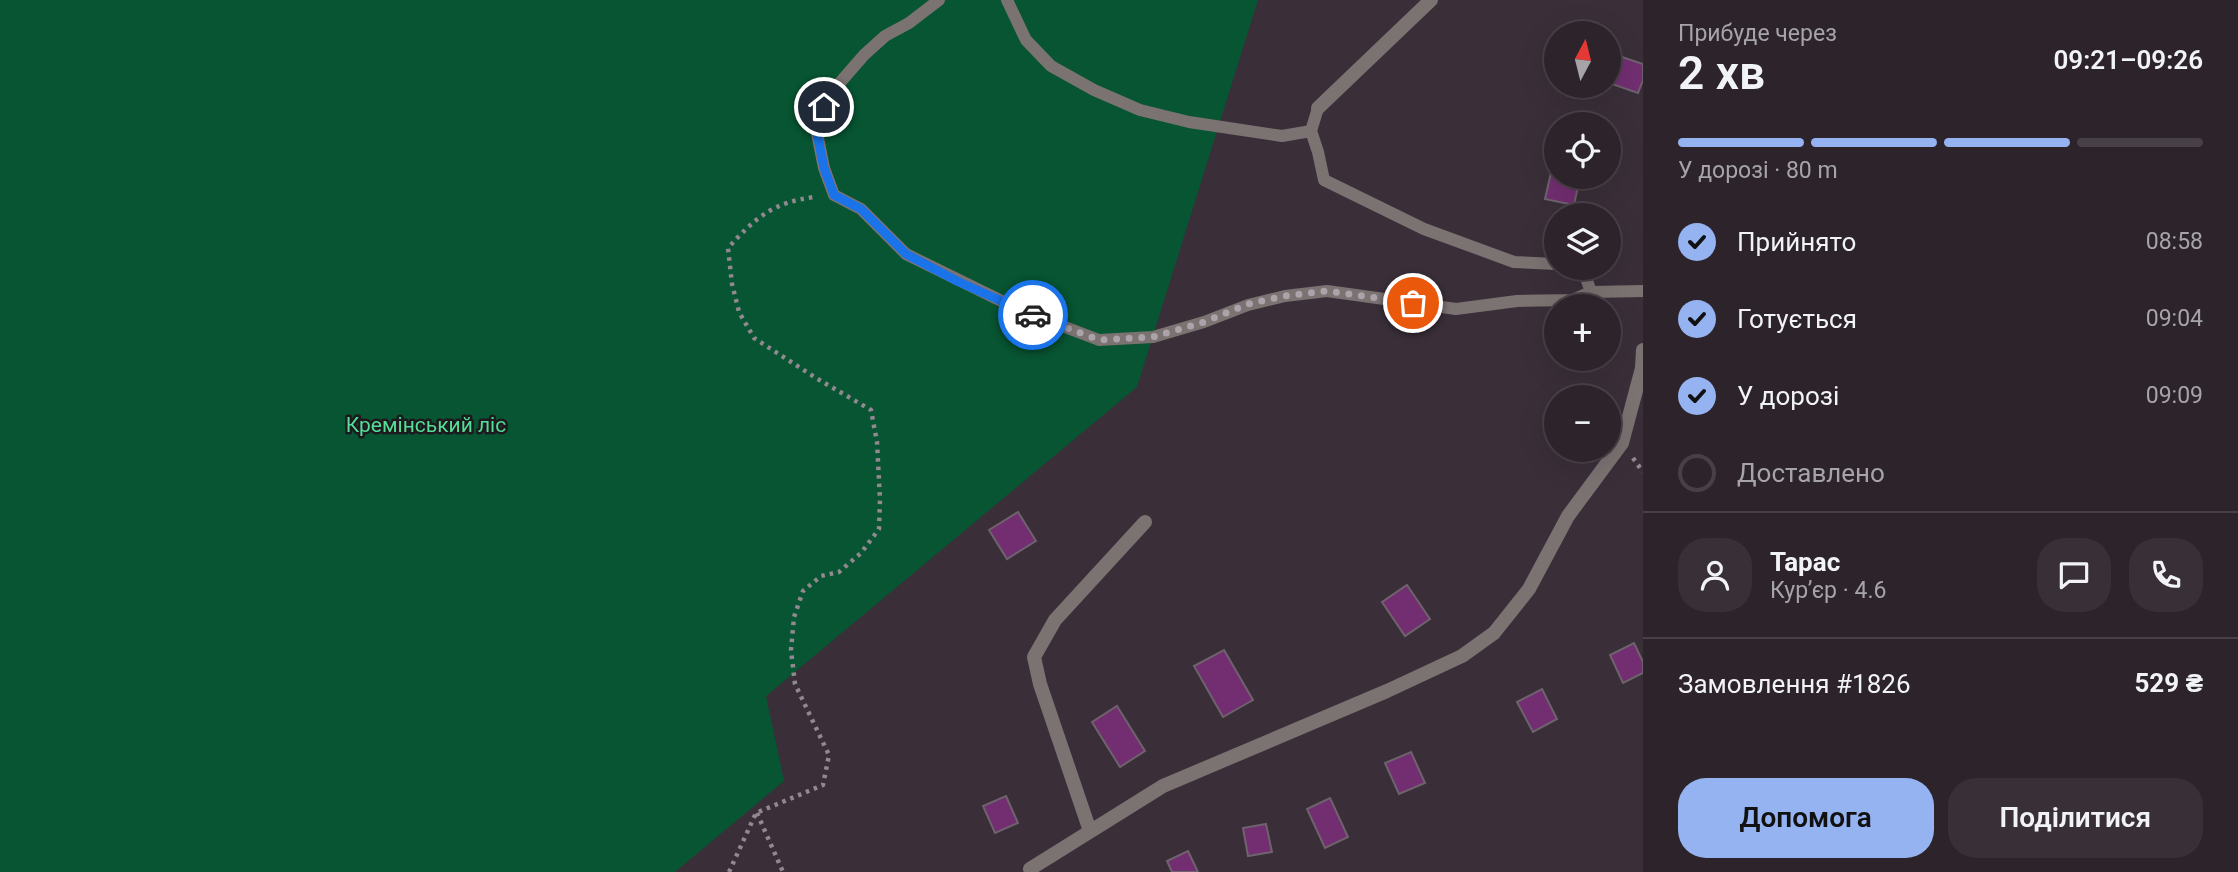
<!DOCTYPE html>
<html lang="uk">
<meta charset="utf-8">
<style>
:root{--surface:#2c232b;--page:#382f37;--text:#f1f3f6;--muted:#a6a4a9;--line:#484047;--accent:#95b2f1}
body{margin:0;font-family:Roboto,sans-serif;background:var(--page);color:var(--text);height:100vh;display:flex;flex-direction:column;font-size:26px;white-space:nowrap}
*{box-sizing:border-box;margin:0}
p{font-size:23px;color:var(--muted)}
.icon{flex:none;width:38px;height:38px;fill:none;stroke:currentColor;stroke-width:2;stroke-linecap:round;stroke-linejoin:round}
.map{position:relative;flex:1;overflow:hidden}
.panel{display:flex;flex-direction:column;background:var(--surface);width:595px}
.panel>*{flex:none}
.needle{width:46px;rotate:7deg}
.fabs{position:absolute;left:1544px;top:21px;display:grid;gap:14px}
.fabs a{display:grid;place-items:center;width:77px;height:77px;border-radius:50%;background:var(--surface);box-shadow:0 7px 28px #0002,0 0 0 2px var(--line);font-size:35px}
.pin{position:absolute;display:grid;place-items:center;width:60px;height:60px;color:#fff;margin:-30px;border:4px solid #fff;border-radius:50%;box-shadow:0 2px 7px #0007}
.courier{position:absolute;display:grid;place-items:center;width:70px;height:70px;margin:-35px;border:5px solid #1a73e8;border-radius:50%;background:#fff;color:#222;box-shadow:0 2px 9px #0007}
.head em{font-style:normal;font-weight:600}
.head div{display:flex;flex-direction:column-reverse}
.head{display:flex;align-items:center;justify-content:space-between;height:119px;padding:0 35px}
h1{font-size:46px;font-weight:600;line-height:52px}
.bar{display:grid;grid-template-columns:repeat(4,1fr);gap:10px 7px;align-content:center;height:84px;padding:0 35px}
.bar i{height:9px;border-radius:5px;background:var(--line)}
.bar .selected{background:var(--accent)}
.bar p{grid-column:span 4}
.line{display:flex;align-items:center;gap:18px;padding:0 35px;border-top:2px solid var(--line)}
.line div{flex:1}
.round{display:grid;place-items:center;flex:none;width:74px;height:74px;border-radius:28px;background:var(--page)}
ol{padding:0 35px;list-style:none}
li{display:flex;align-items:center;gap:21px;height:77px}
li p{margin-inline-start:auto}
li .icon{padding:7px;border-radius:50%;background:var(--accent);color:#111;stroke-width:4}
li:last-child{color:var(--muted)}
li i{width:38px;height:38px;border:4px solid var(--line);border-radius:50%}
.button{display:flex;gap:14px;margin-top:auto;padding:14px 35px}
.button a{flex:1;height:80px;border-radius:28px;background:var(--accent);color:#111;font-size:28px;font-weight:600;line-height:80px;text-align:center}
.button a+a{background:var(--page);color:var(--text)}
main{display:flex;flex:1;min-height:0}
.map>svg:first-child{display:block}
.green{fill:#075532}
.building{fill:#722e71;stroke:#6e626d;stroke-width:2}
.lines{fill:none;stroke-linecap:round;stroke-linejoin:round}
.path{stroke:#918890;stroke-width:4.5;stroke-dasharray:3.5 5;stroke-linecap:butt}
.lane{stroke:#7b7272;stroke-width:12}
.street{stroke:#7b7272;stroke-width:14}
.done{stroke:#aaa3aa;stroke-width:7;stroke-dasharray:0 12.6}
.route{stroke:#1a73e8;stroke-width:9}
.labels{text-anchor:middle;stroke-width:5;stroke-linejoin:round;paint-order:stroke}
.park-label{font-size:21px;fill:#52de95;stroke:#1e191e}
</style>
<main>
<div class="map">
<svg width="1643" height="872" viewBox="0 0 1643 872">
<rect width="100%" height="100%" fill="#3a2f39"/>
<path class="green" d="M0 0H1258L1137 387 766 696 784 781 675 872H0Z"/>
<g class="building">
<path d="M1619 56 1643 64V80L1638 93 1609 83Z"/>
<path d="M1561 118 1587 124H1559Z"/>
<path d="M1552 168 1556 169V177H1580L1574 205 1545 199Z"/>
<path d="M1018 512 1036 541 1007 559 989 530Z"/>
<path d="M1407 585 1430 619 1405 636 1382 602Z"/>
<path d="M1634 643 1643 662V673L1623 683 1610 655Z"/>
<path d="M1224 650 1253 700 1223 717 1194 666Z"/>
<path d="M1542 689 1557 719 1533 732 1517 702Z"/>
<path d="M1117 706 1145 751 1120 767 1092 722Z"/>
<path d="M1411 752 1425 783 1399 794 1385 763Z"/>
<path d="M1006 796 1018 823 995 833 983 806Z"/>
<path d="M1330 798 1348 837 1325 848 1307 809Z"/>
<path d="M1266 824 1272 852 1248 856 1243 828Z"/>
<path d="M1188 851 1198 872H1172L1167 861Z"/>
</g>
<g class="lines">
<g class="path">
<path d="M1633 458 1643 472"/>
<path d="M757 813 783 872"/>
<path d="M729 872 756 813 823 785 829 755 795 684 791 650 794 617 803 591 821 576 839 572 861 553 879 529 880 500 877 442 871 410 816 378 754 338 739 312 732 284 728 248C755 218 773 202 815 197"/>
</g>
<g class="lane">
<path d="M939 0 909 23 885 36 864 55 837 86 824 107 816 128 824 168 834 195 861 209 906 254 1018 309 1099 340 1153 337 1204 322 1248 305 1285 296 1327 291 1456 309 1517 301 1572 300 1591 292 1643 291"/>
<path d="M1007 0 1026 40 1051 66 1094 90 1140 110 1189 122 1282 136 1311 131 1318 108"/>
<path d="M1311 131 1318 152 1324 180 1424 229 1514 262 1556 264"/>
<path d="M1571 268 1585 275 1591 292"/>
</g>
<g class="street">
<path d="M1318 108 1431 0"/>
<path d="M1090 831 1040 684 1034 657 1055 620 1145 522"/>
<path d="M1030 869 1163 786 1387 691 1462 656 1494 633 1529 589 1568 516 1622 443 1642 368 1643 350"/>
</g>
</g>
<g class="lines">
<path class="done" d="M1033 315 1099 340 1153 337 1204 322 1248 304 1285 296 1327 291 1413 303"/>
<path class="route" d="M824 107 816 128 824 168 834 195 861 209 906 254 959 282 1033 315"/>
</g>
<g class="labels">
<g class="park-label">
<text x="426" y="432">Кремінський ліс</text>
</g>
</g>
</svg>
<div class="fabs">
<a><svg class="needle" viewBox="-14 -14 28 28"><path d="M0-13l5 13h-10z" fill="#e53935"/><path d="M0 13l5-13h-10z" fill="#a6a4a9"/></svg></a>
<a><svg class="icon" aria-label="locate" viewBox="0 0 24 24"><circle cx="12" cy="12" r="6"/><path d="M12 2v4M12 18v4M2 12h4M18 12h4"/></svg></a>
<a><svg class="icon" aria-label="layers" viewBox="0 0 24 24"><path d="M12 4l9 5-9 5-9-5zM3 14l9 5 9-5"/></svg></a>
<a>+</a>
<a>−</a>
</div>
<div class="pin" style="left:1413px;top:303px;background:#ea580c"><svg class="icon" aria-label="bag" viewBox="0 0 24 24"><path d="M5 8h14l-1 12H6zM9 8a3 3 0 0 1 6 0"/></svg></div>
<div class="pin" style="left:824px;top:107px;background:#1f2937"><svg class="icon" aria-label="home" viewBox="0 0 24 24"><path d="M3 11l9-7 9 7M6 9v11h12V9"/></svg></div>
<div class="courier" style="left:1033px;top:315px"><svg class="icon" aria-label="car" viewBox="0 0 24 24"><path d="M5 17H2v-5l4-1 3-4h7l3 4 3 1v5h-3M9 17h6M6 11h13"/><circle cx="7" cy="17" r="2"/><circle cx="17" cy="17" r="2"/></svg></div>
</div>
<section class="panel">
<div class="head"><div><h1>2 хв</h1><p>Прибуде через</p></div><em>09:21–09:26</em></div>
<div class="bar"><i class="selected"></i><i class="selected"></i><i class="selected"></i><i></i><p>У дорозі · 80 m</p></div>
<ol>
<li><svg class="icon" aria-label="check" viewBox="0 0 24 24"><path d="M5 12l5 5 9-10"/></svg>Прийнято<p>08:58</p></li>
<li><svg class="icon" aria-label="check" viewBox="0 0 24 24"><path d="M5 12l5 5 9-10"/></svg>Готується<p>09:04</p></li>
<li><svg class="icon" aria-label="check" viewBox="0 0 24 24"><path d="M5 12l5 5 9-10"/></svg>У дорозі<p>09:09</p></li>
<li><i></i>Доставлено</li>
</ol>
<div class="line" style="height:126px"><a class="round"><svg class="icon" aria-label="person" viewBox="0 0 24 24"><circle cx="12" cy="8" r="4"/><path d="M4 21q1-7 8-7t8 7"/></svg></a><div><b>Тарас</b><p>Кур’єр · 4.6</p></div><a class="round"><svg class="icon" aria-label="chat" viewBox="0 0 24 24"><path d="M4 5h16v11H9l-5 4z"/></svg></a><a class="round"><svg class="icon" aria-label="phone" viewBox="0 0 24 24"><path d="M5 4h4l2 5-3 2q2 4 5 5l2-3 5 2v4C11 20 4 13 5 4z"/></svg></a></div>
<div class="line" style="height:91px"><div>Замовлення #1826</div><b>529 ₴</b></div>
<div class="button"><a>Допомога</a><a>Поділитися</a></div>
</section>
</main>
